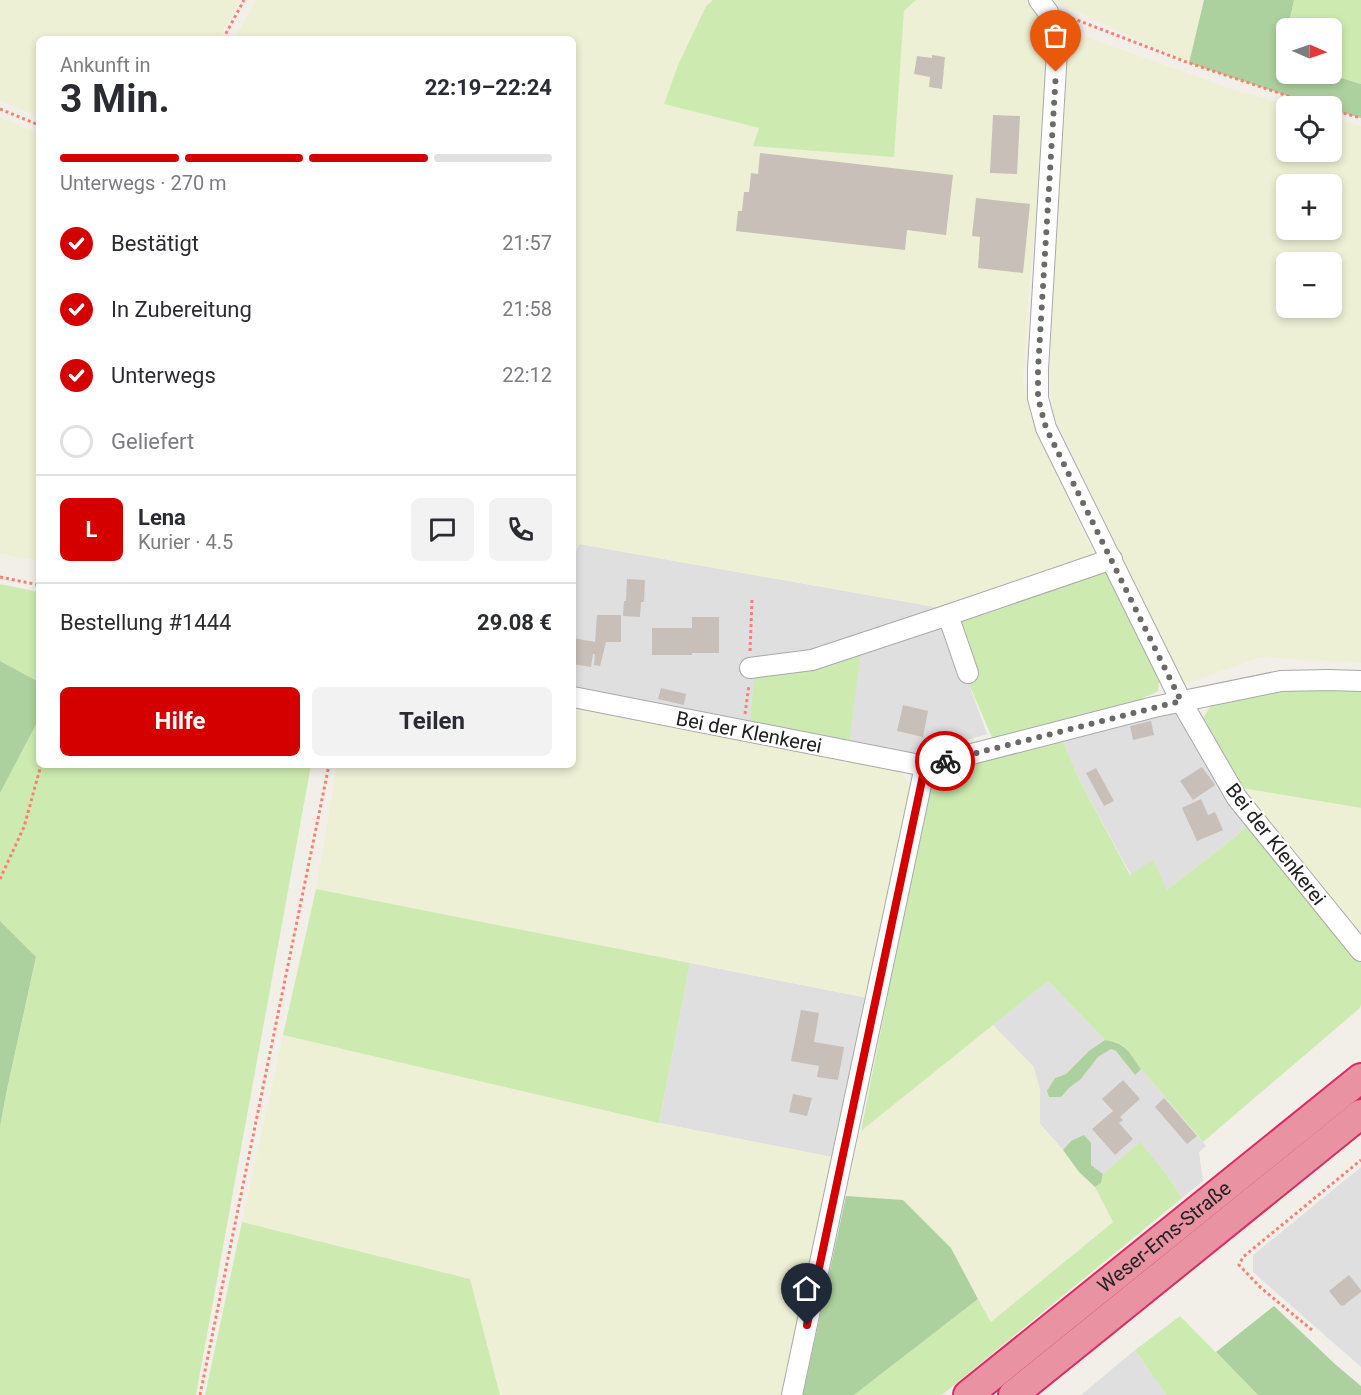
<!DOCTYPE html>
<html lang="de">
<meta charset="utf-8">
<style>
:root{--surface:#fff;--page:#f2f2f3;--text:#2b2b33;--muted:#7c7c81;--line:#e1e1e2;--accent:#d40000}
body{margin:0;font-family:Roboto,sans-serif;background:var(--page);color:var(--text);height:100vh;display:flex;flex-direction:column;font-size:22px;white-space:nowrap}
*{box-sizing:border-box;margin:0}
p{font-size:20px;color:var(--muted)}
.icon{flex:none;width:33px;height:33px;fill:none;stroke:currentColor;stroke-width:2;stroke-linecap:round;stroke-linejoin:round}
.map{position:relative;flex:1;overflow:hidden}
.drawer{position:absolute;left:36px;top:36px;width:540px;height:732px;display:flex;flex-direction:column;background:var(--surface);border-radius:9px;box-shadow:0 3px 9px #0003}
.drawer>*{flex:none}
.needle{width:39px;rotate:92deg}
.controls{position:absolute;left:1276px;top:18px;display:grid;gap:12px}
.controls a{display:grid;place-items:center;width:66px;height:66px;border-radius:9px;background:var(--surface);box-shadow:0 3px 9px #0003;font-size:30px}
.pin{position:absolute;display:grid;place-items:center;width:51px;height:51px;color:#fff;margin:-62px -26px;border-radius:50% 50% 50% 0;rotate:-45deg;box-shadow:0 0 6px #0007}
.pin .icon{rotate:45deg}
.courier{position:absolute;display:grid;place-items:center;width:60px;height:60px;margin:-30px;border:4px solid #d40000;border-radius:50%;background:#fff;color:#222;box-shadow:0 2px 8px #0007}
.headline em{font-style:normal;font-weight:700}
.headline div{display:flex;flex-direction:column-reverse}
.headline{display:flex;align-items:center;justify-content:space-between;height:102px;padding:0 24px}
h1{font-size:39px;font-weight:700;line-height:45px}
.bar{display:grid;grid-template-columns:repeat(4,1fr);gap:9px 6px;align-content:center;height:72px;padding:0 24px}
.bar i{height:8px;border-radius:4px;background:var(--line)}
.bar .current{background:var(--accent)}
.bar p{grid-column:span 4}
.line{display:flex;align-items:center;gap:15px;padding:0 24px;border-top:2px solid var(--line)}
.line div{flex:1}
.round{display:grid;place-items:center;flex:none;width:63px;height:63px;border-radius:9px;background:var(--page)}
ol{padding:0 24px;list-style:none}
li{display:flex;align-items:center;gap:18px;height:66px}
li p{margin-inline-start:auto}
li .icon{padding:6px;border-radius:50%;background:var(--accent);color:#fff;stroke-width:4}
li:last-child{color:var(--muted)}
li i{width:33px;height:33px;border:3px solid var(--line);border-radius:50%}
.primary-button{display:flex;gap:12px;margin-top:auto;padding:12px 24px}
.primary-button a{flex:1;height:69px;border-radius:9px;background:var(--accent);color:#fff;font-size:24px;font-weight:700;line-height:69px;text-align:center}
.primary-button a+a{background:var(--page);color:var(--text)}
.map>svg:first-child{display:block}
.residential{fill:#e0dfdf}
.farmland{fill:#eef0d5;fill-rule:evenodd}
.grass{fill:#cdebb0}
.forest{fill:#add19e}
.building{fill:#c7bfb8}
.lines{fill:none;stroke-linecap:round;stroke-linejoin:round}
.minor-casing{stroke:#a9a9a9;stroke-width:22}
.highway-casing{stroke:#dc2a67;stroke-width:32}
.path{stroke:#fa8072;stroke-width:3;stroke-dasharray:3 3;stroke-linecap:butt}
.minor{stroke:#fff;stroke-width:20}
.highway{stroke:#e892a2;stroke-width:28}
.done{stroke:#6b6a68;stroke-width:6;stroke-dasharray:0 10.8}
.route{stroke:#d40000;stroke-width:8}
.labels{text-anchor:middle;stroke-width:4.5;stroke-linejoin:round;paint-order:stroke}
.street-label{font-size:20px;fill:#222;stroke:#fff}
</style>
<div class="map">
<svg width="1361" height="1395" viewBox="0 0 1361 1395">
<rect width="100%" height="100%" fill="#f2efe9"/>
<g class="residential">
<path d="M579 544 941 608 987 734 923 754 916 759 573 689V560Z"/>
<path d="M1180 709 1250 825 1167 890 1131 875 1080 781 1061 737Z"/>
<path d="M690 963 868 998 837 1158 659 1123Z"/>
<path d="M1048 981 1105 1040 1090 1050 1066 1074 1055 1078 1061 1097 1069 1088 1081 1079 1098 1057 1111 1049 1116 1051 1134 1074 1141 1069 1206 1146 1199 1152 1203 1181 1182 1198 1164 1171 1140 1143 1103 1174 1091 1165V1143L1071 1141 1063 1150 1040 1124V1090L993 1025Z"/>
<path d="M1361 1167V1367L1253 1272V1255Z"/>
<path d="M1135 1350 1166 1395H1081Z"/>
</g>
<g class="farmland">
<path d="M0 0H240L219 39H39V117L0 100Z"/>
<path d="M256 0H713L706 6 678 65 664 104 759 128 753 146 894 156 904 11 916 0H1035L1046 16 1049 82 1029 289 1023 381 1032 420 1095 557 941 608 579 544 573 560V39H234Z"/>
<path d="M1055 0H1204L1189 63 1058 3Z"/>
<path d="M1064 29 1237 91 1292 106H1287V152H1332V118L1361 126V663L1261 657 1183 685 1054 416 1048 368 1067 69ZM1287 184H1332V230H1287ZM1287 262H1332V308H1287Z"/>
<path d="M0 117 39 134V550L36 561 0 553Z"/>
<path d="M573 703 897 770 908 782 912 799 868 998 316 889 337 765H573Z"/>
<path d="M1236 787 1361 808V935Z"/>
<path d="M993 1025 1034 1067 1040 1090V1124L1063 1150 1079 1172 1095 1187 1113 1221 991 1322 951 1248 903 1200 846 1196 861 1131Z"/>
<path d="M283 1035 659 1123 837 1158 786 1395H500L470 1279 242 1222Z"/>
</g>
<g class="grass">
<path d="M713 0H916L904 11 894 157 753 146 759 128 664 104 678 65 706 6Z"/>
<path d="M1294 0H1361V84L1330 75 1332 74V28H1288Z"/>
<path d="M1099 569 1109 572 1160 675 1158 691 1116 711 994 742 965 675 955 617Z"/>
<path d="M0 584 39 592V682L0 661Z"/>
<path d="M861 649 849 745 750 724 754 679 762 672Z"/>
<path d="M1271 687 1361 688V808L1236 787 1208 735 1203 718 1212 704Z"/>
<path d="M39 719V765H311L196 1395H0V1127L6 1094 36 958 0 921V793Z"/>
<path d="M1061 737 1080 781 1130 875 1153 860 1167 890 1250 825 1361 963V1004L1360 1008 1203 1142 1141 1069 1124 1046 1116 1042 1105 1040 1048 981 861 1131 932 772Z"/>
<path d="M316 889 690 963 659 1123 283 1035Z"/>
<path d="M1140 1142 1164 1171 1182 1198 942 1395H854L978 1299 991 1322 1113 1222 1095 1187 1101 1183 1103 1174Z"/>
<path d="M242 1222 470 1279 500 1395H205Z"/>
<path d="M1180 1316 1258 1395H1166L1135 1350Z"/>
</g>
<g class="forest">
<path d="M1204 0H1294L1284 46 1287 47V74H1331V75L1361 84V118L1332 110V106H1318L1189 63Z"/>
<path d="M0 661 39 682V719L0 793Z"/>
<path d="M0 921 36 957 6 1094 0 1127Z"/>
<path d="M1105 1040C1127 1043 1129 1053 1141 1069L1135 1075 1116 1051 1111 1049 1098 1057 1081 1079 1069 1088 1061 1097H1049L1047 1091 1055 1078 1066 1074 1090 1050Z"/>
<path d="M1084 1135 1091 1143V1165L1103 1174 1101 1183 1095 1187 1079 1172 1063 1150 1071 1141Z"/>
<path d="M846 1196 903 1200 951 1248 978 1299 854 1395H803Z"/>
<path d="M1274 1306 1336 1365 1361 1386V1395H1258L1216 1352Z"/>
</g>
<g class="building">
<path d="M932 55 945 57 942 89 929 87 930 77 914 74 917 56 932 58Z"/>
<path d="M993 115 1020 116 1017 174 990 173Z"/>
<path d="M760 153 953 175 946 235 907 230 905 250 736 231 738 211H742L744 192H749L751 173 758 174Z"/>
<path d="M976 198 1030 204 1023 273 978 268 980 237 972 236Z"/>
<path d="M627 579 645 580 644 602H641L640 617 623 616 624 601H626Z"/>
<path d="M597 615H621V642H606L600 666 594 665 595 654H593L591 667 573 664V638L595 642Z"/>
<path d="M692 617H719V653H692V655H652V628H692Z"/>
<path d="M661 688 686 694 684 705 658 699Z"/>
<path d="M903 705 928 711 923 737 897 731Z"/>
<path d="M1151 721 1154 735 1133 740 1130 726Z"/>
<path d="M1202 767 1215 785 1193 800 1180 781Z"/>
<path d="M1096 768 1114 801 1104 806 1086 773Z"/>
<path d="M1201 799 1208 815 1215 812 1223 830 1197 841 1182 808Z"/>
<path d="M801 1010 819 1013 814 1042 844 1047 838 1080 817 1077 819 1066 791 1061Z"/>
<path d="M1123 1080 1140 1099 1120 1117 1123 1120 1119 1123 1133 1139 1115 1155 1092 1129 1113 1111 1102 1099Z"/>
<path d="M793 1094 812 1098 807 1116 789 1112Z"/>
<path d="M1164 1098 1197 1136 1187 1144 1155 1107Z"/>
<path d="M1349 1275 1361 1290V1292L1343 1306 1342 1305 1341 1306 1329 1291Z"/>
</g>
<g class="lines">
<defs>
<g id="minor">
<path d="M1039 0 1048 12 1057 51 1038 369V398L1046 428 1181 701 1237 798 1361 951"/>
<path d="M750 668 812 660 948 615"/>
<path d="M968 673 948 615 1112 559"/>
<path d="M573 697 925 766 1154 707 1281 681 1328 680 1361 681"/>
<path d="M792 1395 925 766"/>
</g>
<g id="highway">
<path id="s1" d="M968 1395 1361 1078"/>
<path d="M1013 1395 1361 1114"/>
</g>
</defs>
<use href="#minor" class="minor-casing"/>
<use href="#highway" class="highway-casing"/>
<g class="path">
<path d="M1066 17 1077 20 1189 63 1318 106"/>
<path d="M223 39 244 0"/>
<path d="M0 109 39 125"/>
<path d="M1332 110 1361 118"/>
<path d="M0 577 39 585"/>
<path d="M750 651 752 600"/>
<path d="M745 714 749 685"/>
<path d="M0 879 24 827 41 765"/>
<path d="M1312 1330 1261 1288 1239 1265 1243 1257 1361 1160"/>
<path d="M200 1395 329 765"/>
</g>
<use href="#minor" class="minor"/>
<use href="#highway" class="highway"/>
</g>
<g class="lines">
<path class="done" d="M945 761 1181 701 1046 428 1038 398V369L1056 72"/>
<path class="route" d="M807 1325 925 766 945 761"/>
</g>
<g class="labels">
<g class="street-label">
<text transform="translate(749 732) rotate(11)" y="7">Bei der Klenkerei</text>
<text transform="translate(1276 844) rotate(52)" y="7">Bei der Klenkerei</text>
<text dy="7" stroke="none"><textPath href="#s1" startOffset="252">Weser-Ems-Straße</textPath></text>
</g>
</g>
</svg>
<div class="controls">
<a><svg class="needle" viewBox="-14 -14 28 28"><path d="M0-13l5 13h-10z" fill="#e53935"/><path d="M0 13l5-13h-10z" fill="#7c7c81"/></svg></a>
<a><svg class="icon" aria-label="locate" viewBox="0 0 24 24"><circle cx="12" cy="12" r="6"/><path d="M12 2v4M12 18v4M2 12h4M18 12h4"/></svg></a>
<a>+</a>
<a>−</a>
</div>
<div class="pin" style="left:1056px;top:72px;background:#ea580c"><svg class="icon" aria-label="bag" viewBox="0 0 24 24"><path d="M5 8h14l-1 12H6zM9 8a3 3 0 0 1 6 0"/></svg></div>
<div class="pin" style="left:807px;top:1325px;background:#1f2937"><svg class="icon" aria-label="home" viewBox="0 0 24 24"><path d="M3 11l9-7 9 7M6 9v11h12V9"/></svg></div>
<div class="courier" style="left:945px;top:761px"><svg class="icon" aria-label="bike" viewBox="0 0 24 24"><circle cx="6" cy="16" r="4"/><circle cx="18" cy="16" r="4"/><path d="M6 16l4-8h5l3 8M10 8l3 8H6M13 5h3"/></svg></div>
<section class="drawer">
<div class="headline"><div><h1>3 Min.</h1><p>Ankunft in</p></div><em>22:19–22:24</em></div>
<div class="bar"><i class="current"></i><i class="current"></i><i class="current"></i><i></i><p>Unterwegs · 270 m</p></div>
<ol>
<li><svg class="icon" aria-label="check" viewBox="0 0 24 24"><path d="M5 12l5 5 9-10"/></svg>Bestätigt<p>21:57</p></li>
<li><svg class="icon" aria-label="check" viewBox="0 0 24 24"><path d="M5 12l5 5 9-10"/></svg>In Zubereitung<p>21:58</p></li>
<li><svg class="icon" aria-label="check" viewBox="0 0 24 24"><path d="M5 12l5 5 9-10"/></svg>Unterwegs<p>22:12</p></li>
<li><i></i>Geliefert</li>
</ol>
<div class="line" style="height:108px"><b class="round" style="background:var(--accent);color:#fff">L</b><div><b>Lena</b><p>Kurier · 4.5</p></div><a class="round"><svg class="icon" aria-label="chat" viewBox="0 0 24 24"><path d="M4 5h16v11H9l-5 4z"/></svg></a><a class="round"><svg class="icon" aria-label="phone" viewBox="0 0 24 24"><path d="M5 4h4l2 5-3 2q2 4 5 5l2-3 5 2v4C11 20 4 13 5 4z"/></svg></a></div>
<div class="line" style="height:78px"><div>Bestellung #1444</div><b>29.08 €</b></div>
<div class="primary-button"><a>Hilfe</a><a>Teilen</a></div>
</section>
</div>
